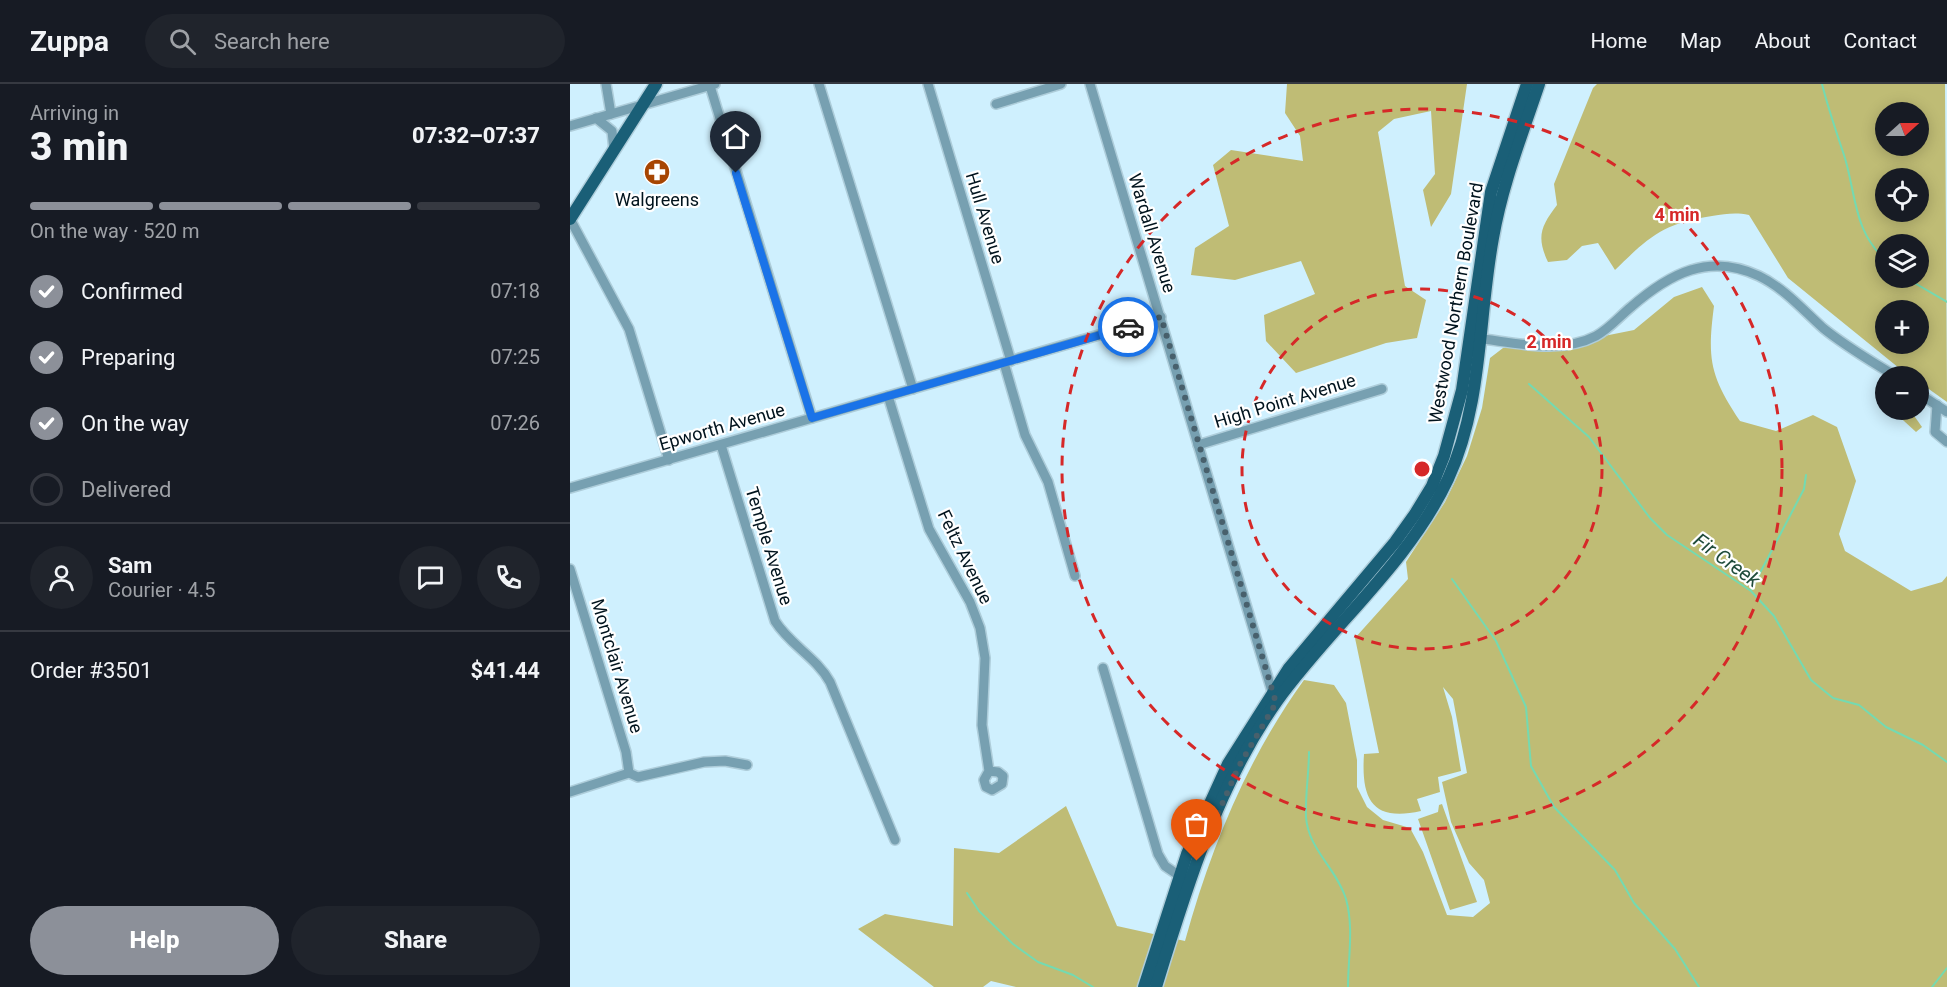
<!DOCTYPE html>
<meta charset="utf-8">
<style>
:root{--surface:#171b24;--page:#20242c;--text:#f1f3f6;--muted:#9ea1a6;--line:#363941;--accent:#8c9099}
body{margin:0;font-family:Roboto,sans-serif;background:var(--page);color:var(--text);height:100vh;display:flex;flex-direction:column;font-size:22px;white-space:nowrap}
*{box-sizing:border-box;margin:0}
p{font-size:20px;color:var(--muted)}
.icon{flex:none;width:33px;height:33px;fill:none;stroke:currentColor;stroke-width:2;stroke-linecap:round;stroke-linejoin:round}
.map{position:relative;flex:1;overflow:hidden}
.details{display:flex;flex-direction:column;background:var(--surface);width:570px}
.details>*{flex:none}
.needle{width:39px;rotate:69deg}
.controls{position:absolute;left:1305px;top:18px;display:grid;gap:12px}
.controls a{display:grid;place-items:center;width:54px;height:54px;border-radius:50%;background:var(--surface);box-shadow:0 3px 15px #0003;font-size:30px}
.pin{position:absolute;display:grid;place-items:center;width:51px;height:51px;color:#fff;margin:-62px -26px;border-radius:50% 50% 50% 0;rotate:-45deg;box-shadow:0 0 6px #0007}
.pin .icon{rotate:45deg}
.courier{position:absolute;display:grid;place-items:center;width:60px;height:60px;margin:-30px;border:4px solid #1a73e8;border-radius:50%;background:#fff;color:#222;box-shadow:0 2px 8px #0007}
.headline em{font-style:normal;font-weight:800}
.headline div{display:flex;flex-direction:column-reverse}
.headline{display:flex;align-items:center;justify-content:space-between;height:102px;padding:0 30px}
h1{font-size:39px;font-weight:800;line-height:45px}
.bar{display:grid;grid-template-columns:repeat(4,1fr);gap:9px 6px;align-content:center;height:72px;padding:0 30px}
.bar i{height:8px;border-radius:4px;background:var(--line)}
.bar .selected{background:var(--accent)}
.bar p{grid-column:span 4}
.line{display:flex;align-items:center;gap:15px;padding:0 30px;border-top:2px solid var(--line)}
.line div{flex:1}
.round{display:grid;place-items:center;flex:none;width:63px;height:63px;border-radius:32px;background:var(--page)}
ol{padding:0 30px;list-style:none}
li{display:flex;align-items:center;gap:18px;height:66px}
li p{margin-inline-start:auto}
li .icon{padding:6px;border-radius:50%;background:var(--accent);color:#fff;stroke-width:4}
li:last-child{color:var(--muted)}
li i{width:33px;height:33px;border:3px solid var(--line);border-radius:50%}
.button{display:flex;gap:12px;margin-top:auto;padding:12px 30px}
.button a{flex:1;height:69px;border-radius:36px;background:var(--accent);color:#fff;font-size:24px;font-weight:800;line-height:69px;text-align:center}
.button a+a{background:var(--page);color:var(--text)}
header{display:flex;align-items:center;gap:36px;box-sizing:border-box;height:84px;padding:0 30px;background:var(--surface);border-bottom:2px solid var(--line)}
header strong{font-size:28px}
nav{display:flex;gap:33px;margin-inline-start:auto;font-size:21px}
.search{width:420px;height:54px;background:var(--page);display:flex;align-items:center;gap:15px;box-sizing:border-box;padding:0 21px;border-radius:33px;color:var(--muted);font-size:22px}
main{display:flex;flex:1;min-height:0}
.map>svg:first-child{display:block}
.green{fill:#bfbc75;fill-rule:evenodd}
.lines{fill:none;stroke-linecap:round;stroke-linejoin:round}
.stream{stroke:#74dab1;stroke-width:2}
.minor-casing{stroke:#aecdda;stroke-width:12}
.major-casing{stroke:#aecdda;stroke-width:15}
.minor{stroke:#77a0b1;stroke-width:9}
.major{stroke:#1a5f77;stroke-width:12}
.done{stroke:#48606c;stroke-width:6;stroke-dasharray:0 10.8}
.route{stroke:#1a73e8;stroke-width:8}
.ring{fill:none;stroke:#d62828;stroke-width:3;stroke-dasharray:10 8}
.labels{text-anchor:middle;stroke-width:4.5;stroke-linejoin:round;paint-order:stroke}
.poi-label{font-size:18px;fill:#00131d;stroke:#fff}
.street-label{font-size:18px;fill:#00131d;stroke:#fff}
.water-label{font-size:20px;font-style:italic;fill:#204c3b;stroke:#fff}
.centre{fill:#d62828;stroke:#fff;stroke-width:3}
.ring-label{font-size:18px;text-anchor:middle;font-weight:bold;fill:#d62828;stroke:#fff;stroke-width:4.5;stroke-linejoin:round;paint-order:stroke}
</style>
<header>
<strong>Zuppa</strong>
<div class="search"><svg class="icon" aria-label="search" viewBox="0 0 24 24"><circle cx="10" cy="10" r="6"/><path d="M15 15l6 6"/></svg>Search here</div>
<nav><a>Home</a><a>Map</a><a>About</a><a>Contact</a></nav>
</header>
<main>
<section class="details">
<div class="headline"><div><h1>3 min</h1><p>Arriving in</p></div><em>07:32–07:37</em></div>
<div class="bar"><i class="selected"></i><i class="selected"></i><i class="selected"></i><i></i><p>On the way · 520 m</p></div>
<ol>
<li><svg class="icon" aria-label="check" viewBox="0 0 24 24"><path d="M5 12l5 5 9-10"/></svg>Confirmed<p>07:18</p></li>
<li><svg class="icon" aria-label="check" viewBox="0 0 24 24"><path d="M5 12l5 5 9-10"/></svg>Preparing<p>07:25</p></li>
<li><svg class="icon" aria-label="check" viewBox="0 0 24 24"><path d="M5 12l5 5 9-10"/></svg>On the way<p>07:26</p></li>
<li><i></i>Delivered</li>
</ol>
<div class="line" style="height:108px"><a class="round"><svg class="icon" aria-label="person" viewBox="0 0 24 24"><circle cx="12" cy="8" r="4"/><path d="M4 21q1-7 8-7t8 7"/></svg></a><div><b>Sam</b><p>Courier · 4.5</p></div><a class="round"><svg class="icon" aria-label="chat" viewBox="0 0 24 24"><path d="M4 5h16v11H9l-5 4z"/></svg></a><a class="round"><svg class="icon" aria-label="phone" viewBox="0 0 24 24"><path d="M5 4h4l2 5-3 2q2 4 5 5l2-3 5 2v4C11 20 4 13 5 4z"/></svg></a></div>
<div class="line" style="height:78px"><div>Order #3501</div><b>$41.44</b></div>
<div class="button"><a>Help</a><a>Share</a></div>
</section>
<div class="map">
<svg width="1377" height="903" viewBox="0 0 1377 903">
<rect width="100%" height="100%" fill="#cff0fe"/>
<g class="green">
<path d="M717 0H897L881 110 861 143 853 106 865 90 861 27 824 35 808 48 835 202 856 216 847 254 816 259 726 289 696 257 694 231 745 210 731 177 665 196 621 191 625 164 659 142 643 81 661 66 733 77 730 52 715 29Z"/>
<path d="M1027 0H1375L1377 318 1349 298 1348 292H1340L1329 284 1218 194 1179 131C1165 128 1156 130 1142 132 1093 139 1079 153 1045 186L1028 159 1012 162 997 176 978 178C966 153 971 142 987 121L984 100 1023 4ZM1348 28V62H1316V28ZM1348 94V128H1316V94ZM1316 160H1348V194H1316ZM1348 226V260H1316V226Z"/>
<path d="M1132 203 1144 222C1137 275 1140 292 1170 337L1206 347 1243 331 1267 343 1286 397 1269 450 1275 467 1341 507 1372 498 1377 492V903H446L421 897 413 903H364L288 845 315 830 383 842 384 764 429 769 496 722 547 842 615 857C641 763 677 675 734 596L764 601 776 619 787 676V703L797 723 813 736 840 744 853 768 877 831 903 833 920 819 914 796 899 779 881 738 872 698 897 689 883 615 873 603 882 633 891 687 868 693 870 708 847 715 851 727C802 738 791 715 794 670L809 669 785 554 838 495 836 478 875 418 897 372 912 324 920 274 933 264 957 260 984 262 1064 246 1104 213Z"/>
<path d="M1322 326H1340L1352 343 1346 348Z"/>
<path d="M872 720 907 818 880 826 848 735 868 728 869 721Z"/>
</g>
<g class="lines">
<g class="stream">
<path d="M1252 0C1258 24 1266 47 1274 71 1286 108 1283 148 1316 176"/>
<path d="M1336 194 1377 218"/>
<path d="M959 300 1019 353 1080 434 1097 451 1181 507 1204 532 1241 596 1263 614 1289 621 1316 643 1353 661 1377 678"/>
<path d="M882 495 926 557 956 623 961 682 984 723 1045 786 1064 819 1105 865 1129 903"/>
<path d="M1181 506 1234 405 1236 391"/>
<path d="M739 668C739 689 735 712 736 733 738 765 767 785 776 815 784 844 778 874 778 903"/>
<path d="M397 809 409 827 443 860 468 878 503 891 523 903"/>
<path d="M1362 903 1377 884"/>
</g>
<defs>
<g id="minor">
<path d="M36 0 41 30"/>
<path d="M249 0 343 305"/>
<path d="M358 0 441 277"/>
<path d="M520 0 704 614"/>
<path d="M140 2 242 334"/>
<path d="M426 20 491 0"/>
<path d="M26 34 42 47 44 66"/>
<path d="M0 42 145 0"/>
<path d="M0 135 59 245 99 376"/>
<path d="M905 254C943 258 990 271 1026 252 1039 245 1050 232 1061 223 1099 190 1139 168 1189 192 1214 204 1233 226 1253 244 1275 262 1301 277 1325 292"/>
<path d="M434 279 455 351 478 398 505 492"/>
<path d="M1348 309 1377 328"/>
<path d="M318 312 359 445 400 518 410 544 415 574 412 641 419 687 414 696 416 703 422 706 432 700 433 692 428 688 419 687"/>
<path d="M1367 321 1365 348 1377 358"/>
<path d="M151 361 205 537C220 561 246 573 260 598L325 756"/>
<path d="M628 361 812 305"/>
<path d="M0 404 591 233"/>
<path d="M0 485 56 668 59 689"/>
<path d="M533 584 588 770 595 782 614 795"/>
<path d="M0 708 59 689 68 693 134 678 155 677 177 681"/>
</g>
<g id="major">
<path d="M0 135 86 0"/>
<path d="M574 903 617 770 658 680 719 584 825 458 845 430 862 402 874 372 892 306 921 108 957 0"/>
<path d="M586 903C616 805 647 702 707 617 761 542 838 480 878 395 913 319 908 234 923 154 932 101 952 51 969 0"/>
</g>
</defs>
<use href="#minor" class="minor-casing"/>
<use href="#major" class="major-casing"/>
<use href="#minor" class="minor"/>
<use href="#major" class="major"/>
</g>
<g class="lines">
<path class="done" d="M558 243 591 233 706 619 669 682 627 777"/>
<path class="route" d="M166 89 242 334 558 243"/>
</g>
<g class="ring">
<circle cx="852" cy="385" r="180"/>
<circle cx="852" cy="385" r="360"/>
</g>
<defs>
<symbol id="pharmacy-disc" viewBox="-11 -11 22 22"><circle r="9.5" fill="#a74502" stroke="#fff"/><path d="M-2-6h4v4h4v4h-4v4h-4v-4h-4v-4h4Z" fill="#fff"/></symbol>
</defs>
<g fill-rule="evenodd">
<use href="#pharmacy-disc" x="72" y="73" width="30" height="30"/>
</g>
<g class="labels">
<g class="poi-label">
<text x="87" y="122">Walgreens</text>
</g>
<g class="street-label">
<text transform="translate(415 134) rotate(73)" y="6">Hull Avenue</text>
<text transform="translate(582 149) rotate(73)" y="6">Wardall Avenue</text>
<text transform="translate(886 219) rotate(-80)" y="6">Westwood Northern Boulevard</text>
<text transform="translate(715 317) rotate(-17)" y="6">High Point Avenue</text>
<text transform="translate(152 343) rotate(-16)" y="6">Epworth Avenue</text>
<text transform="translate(199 462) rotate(73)" y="6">Temple Avenue</text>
<text transform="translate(395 473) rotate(64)" y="6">Feltz Avenue</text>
<text transform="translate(47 582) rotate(73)" y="6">Montclair Avenue</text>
</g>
<g class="water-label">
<text transform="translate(1157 476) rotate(36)" y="7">Fir Creek</text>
</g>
</g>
<circle cx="852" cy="385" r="9" class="centre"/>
<g class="ring-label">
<text x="1107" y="137">4 min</text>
<text x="979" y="264">2 min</text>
</g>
</svg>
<div class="controls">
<a><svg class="needle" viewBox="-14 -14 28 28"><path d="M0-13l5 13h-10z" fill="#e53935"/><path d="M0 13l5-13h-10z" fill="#9ea1a6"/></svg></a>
<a><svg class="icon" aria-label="locate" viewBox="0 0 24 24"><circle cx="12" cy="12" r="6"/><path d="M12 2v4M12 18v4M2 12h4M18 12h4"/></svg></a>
<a><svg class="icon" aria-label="layers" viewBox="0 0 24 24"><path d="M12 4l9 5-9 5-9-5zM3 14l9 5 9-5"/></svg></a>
<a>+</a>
<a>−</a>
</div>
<div class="pin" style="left:627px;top:777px;background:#ea580c"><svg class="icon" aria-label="bag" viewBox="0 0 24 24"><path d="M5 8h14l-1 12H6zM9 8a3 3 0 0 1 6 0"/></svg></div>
<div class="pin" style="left:166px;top:89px;background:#1f2937"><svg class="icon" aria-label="home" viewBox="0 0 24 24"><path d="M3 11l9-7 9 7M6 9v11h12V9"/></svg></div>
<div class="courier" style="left:558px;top:243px"><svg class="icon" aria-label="car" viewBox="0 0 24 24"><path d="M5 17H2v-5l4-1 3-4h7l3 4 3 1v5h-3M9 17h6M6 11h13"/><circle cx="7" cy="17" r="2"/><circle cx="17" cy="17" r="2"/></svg></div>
</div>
</main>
